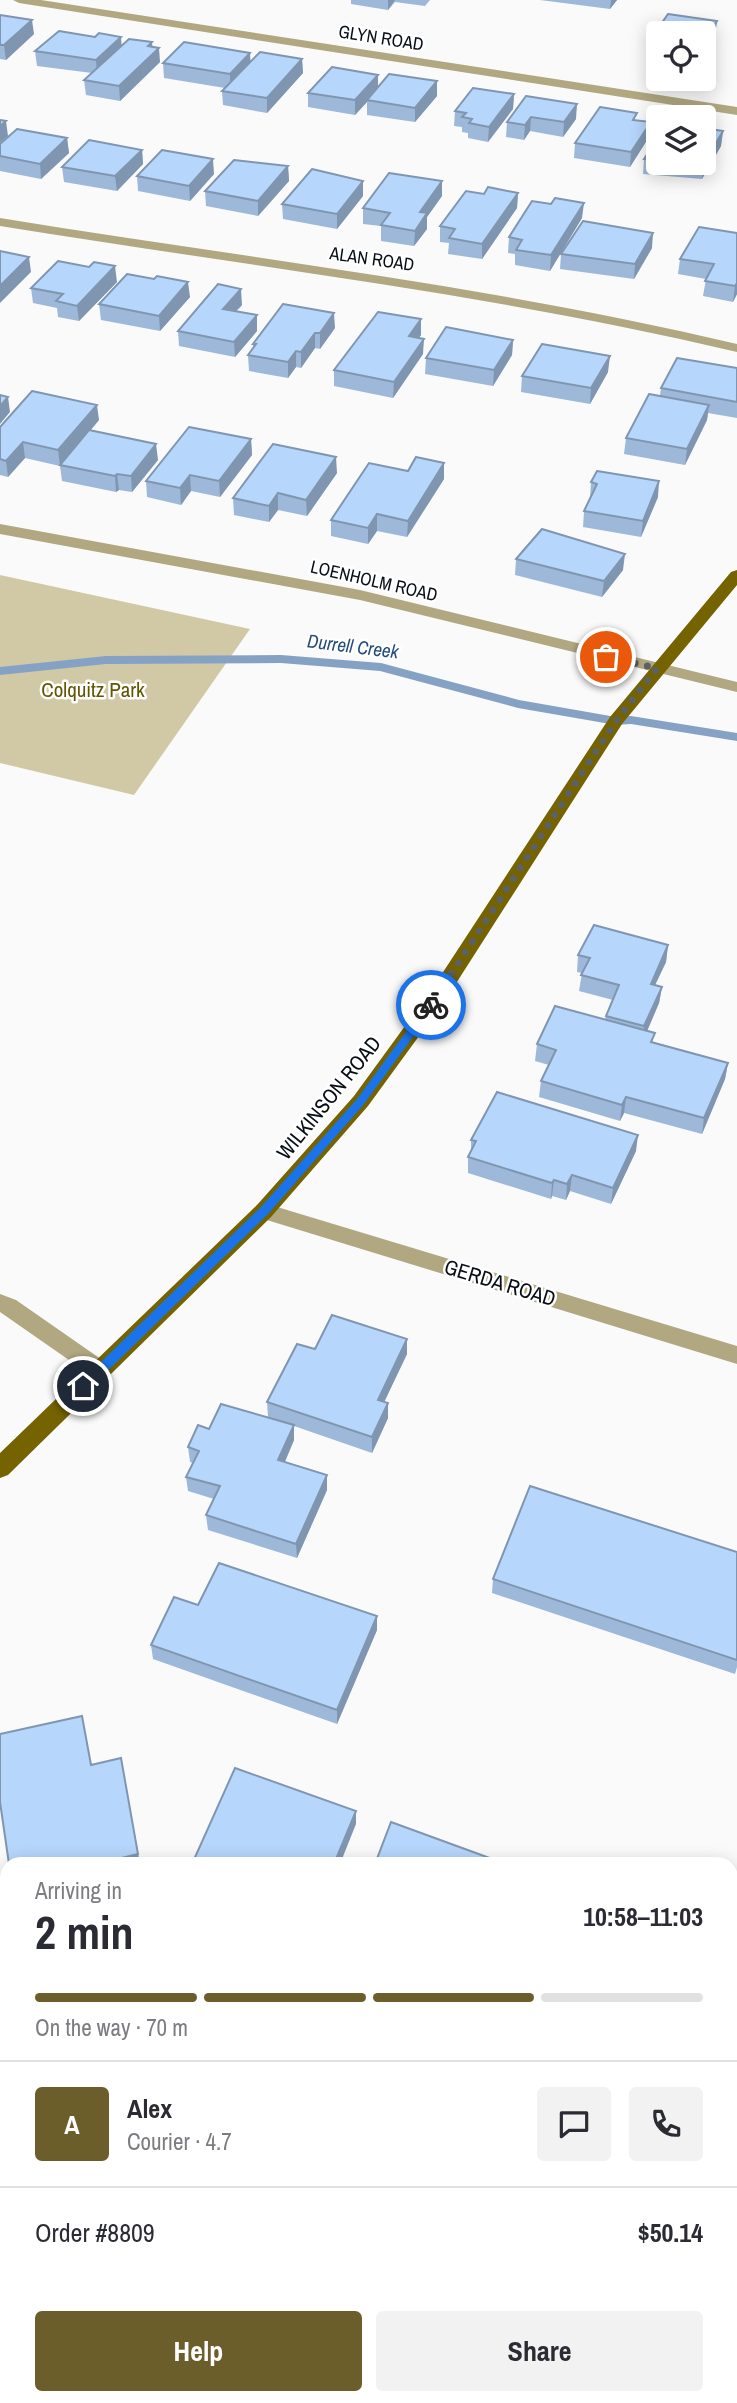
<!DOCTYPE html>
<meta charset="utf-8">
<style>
:root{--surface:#fff;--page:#f2f2f3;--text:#2b2b33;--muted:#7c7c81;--line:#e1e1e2;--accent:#6b5e2b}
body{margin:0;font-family:"Archivo Narrow",sans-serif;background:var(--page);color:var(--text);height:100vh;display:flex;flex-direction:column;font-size:26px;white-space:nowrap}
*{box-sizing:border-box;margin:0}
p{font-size:23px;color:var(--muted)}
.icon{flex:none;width:38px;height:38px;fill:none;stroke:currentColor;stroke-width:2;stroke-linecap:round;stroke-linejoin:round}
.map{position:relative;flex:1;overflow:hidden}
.sheet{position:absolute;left:0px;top:1857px;width:738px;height:548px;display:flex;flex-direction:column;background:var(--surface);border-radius:21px 21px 0 0;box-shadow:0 4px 18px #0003}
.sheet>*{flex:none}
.controls{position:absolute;left:646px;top:21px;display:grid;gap:14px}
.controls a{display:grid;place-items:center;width:70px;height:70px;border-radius:7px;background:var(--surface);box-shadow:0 4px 18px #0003;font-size:35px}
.pin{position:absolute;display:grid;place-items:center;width:60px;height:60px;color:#fff;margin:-30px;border:4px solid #fff;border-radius:50%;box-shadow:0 2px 7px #0007}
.courier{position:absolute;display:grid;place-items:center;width:70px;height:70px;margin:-35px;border:5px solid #1a73e8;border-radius:50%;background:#fff;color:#222;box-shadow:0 2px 9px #0007}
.head em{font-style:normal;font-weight:700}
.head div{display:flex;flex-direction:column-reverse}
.head{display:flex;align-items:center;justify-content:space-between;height:119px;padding:0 35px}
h1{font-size:46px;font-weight:700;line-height:52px}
.bar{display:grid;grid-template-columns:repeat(4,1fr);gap:10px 7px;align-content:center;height:84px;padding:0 35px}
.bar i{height:9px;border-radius:5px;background:var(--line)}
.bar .current{background:var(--accent)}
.bar p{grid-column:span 4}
.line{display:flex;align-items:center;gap:18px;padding:0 35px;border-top:2px solid var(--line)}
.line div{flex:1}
.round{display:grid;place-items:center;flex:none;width:74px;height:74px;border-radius:7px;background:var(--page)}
.cta{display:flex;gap:14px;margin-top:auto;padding:14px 35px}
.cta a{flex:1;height:80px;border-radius:7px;background:var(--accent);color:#fff;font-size:28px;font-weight:700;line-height:80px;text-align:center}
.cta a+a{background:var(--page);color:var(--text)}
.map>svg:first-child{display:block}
.green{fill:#d1c9a6}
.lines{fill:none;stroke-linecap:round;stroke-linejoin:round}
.stream{fill:#85a2c5;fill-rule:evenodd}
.minor{fill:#b1a881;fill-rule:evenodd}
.major{fill:#756300;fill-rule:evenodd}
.wall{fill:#9db8d8}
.shaded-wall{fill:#8096b0}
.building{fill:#b7d6fb;stroke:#8096b0;stroke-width:2}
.route{fill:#1a73e8}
.done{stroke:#5c6166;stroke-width:7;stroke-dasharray:0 12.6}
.labels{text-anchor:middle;stroke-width:5;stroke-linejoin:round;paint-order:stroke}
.far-street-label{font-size:18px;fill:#070e16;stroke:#fff}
.far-water-label{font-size:19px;font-style:italic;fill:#234c7b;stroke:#fff}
.park-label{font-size:21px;fill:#645401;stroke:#fff}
.street-label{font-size:21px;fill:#070e16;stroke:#fff}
</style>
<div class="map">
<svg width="737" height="2403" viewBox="0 0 737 2403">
<rect width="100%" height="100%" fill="#fafafa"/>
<path class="green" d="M0 575 250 629 134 795 0 763Z"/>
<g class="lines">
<path class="stream" d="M281 655 381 663 519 700 616 717 631 716 737 733V741L631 724 616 725 518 708 380 671 281 663 106 664 0 675V667L106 656Z"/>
<g class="minor">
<path d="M13 0H41L737 107V115L19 3Z"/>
<path d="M0 218C246 258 494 286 737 344V352C494 294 246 266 0 226Z"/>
<path d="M0 524 360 590 737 682V692L360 600 0 534Z"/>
<path d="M264 1203 737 1346V1364L257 1217 253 1211 257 1205Z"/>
<path d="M0 1294 16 1300 108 1364 111 1370 108 1376 100 1379 92 1376 0 1312Z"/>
<path d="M7 2228V2259L0 2262V2231Z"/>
<path d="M650 2398H686L688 2403H652Z"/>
</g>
<path class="major" d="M737 570V585L622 724 446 999 368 1106 271 1217 8 1475 0 1478V1453L257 1205 354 1096 432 989 610 717 731 572Z"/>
</g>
<g class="wall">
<path d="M351 0H430L425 6 395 2 388 10 351 4Z"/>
<path d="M540 0H617L610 9Z"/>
<path d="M0 15 34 34 6 60 0 59Z"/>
<path d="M717 21 715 35 704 33H658L659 27Z"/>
<path d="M152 42V47L160 62 120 101 86 95 84 80 92 73 37 66 35 51Z"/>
<path d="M658 44V63H654L655 48Z"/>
<path d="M302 59 303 73 267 113 223 105 222 91 225 88 164 78 163 63 251 61Z"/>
<path d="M378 75V87L437 81V96L415 122 367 115V102L355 115 308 107V93Z"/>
<path d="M514 94 513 109 488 142 468 138V133L462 132V127L454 126 455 111Z"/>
<path d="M526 96 576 119 563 137 530 131 524 140 506 137 507 122Z"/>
<path d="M636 120 651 122 649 137 630 167 574 158 575 143Z"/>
<path d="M704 126H705L704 129 723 131 721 146 702 179 643 174 644 159 658 137V163H704Z"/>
<path d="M67 138 69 153 41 179 0 171V144Z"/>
<path d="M142 150 143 164 117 191 64 182 62 167Z"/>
<path d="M288 166 289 181 258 216 206 206 205 191Z"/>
<path d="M214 174 190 201 138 191 137 176Z"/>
<path d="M518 193 517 208 482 259 448 254 449 243 440 242V226L484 194Z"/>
<path d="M363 196 337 229 283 219 282 204Z"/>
<path d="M442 196 427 217V229L414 246 381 241V226L363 224V208Z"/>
<path d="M582 218 550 271 515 265V254L508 253 509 237Z"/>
<path d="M737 233V294L733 302 703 296 706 279 678 274 680 259Z"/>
<path d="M652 248 634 279 560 269 561 254Z"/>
<path d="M117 282 79 321 58 317 57 308 33 303 31 288Z"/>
<path d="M190 297 160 331 101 320 99 304Z"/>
<path d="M242 305 236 311 257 331 235 357 179 346 178 331Z"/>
<path d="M421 319V335L419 338 423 354 393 398 334 386V370Z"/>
<path d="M335 328 320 349 315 348 301 368 296 367 288 378 249 371 248 355 253 348V344Z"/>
<path d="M513 340 512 355 493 386 425 374 426 358Z"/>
<path d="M737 368V418L708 413 707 420 685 465 624 454 626 438 660 396 661 388Z"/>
<path d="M608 372 590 404 521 392 522 376Z"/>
<path d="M99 420 90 431 158 460 132 492 119 490 116 492 62 481 60 466 25 458 8 477 0 475V427Z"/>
<path d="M251 439 252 455 220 497 191 491 181 505 147 497 146 481Z"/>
<path d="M444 463V479L407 537 377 531 368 544 331 536V520L408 471Z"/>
<path d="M337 473 307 516 278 510 269 522 234 515 233 498Z"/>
<path d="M591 482 658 497 641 537 583 527 584 511 590 498Z"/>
<path d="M516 559 623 570 602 597 515 575Z"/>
<path d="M668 945 666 962 655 985 662 987 659 1003 647 1031 653 1042 728 1063 725 1079 702 1134 624 1113 620 1121 539 1097 541 1081 549 1065 535 1061 537 1044 605 1019 606 1016 613 1000 579 991 582 973 577 972 578 955Z"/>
<path d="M471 1140 636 1151 611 1204 570 1191 566 1200 552 1196 551 1199 468 1173V1157L471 1152Z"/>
<path d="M315 1349 407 1354 384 1402 388 1418 372 1453 294 1426V1440L285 1462 327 1490 297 1558 208 1530 206 1515 214 1499 188 1491 186 1477 193 1463 190 1462 188 1447 209 1429 268 1417 267 1402Z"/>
<path d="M737 1552V1667L735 1674 492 1593 493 1579Z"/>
<path d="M198 1605 377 1630 337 1724 153 1659 151 1645Z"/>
<path d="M732 1991 737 1993V2166L732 2163Z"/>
<path d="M737 2186V2220L732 2217V2206Z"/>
</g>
<g class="shaded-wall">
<path d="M388 0H395L388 10Z"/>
<path d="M611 0H617L610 9Z"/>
<path d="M32 20 34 34 6 60 4 45Z"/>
<path d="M717 21 715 35 704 54V42Z"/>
<path d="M121 37 122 51 97 74 96 60Z"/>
<path d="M152 42 153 54 159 48 160 62 120 101 119 86 148 46Z"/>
<path d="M250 53 251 68 230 89V74Z"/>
<path d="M302 59 303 73 267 113V98Z"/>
<path d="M378 75V89L367 100V102L355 115V100Z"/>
<path d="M437 81V96L415 122V108Z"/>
<path d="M514 94 513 109 488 142 489 127Z"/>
<path d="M577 104 576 119 563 137 564 122Z"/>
<path d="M531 117 530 131 524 140 525 125Z"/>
<path d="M6 121 8 136 0 143V126Z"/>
<path d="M651 122 649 137 630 167 631 152Z"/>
<path d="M723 131 721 146 702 179 704 164Z"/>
<path d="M67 138 69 153 41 179 40 164Z"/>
<path d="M142 150 143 164 117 191 115 176Z"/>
<path d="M213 159 214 174 190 201 189 186Z"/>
<path d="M288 166 289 181 258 216V201Z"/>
<path d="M363 181V196L337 229V214Z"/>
<path d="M442 181V196L427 217V229L414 246 415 231 420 212Z"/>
<path d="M518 193 517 208 482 259V244Z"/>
<path d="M584 203 582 218 550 271 551 255Z"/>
<path d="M653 233 652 248 634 279 635 264Z"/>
<path d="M29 257 31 272 0 303V286Z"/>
<path d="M115 266 117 282 79 321 77 306Z"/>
<path d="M188 282 190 297 160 331 159 316Z"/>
<path d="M737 283V294L733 302 735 286Z"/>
<path d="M241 289 242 305 224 324 223 309Z"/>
<path d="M334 313 335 328 320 349V333Z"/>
<path d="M257 315V331L235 357 234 342Z"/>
<path d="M421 319V335L409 352V336Z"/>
<path d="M315 333V348L301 368V352Z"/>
<path d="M424 339 423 354 393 398 394 382Z"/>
<path d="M513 340 512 355 493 386 494 370Z"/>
<path d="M296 351V367L288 378V362Z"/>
<path d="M610 356 608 372 590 404 591 388Z"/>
<path d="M8 397 10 412 0 424V406Z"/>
<path d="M97 405 99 420 60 466 58 450Z"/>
<path d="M709 405 707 420 685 465 687 449Z"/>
<path d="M251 439 252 455 220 497 219 481Z"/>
<path d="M23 442 25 458 8 477 6 461Z"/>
<path d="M156 444 158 460 132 492 131 476Z"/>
<path d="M336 457 337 473 307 516 306 500Z"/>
<path d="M444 463V479L407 537 408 521Z"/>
<path d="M117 474 119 490 116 492 115 476Z"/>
<path d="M190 475 191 491 181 505 180 488Z"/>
<path d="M659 481 658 497 641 537 643 521Z"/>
<path d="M278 493V510L269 522V506Z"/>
<path d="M377 514V531L368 544V528Z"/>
<path d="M625 554 623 570 602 597 604 581Z"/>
<path d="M668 945 666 962 648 1000 651 984Z"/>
<path d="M662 987 659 1003 642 1043 644 1026Z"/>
<path d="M728 1063 725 1079 702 1134 704 1118Z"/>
<path d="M626 1097 624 1113 620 1121 622 1105Z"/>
<path d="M638 1135 636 1151 611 1204 613 1188Z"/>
<path d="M572 1175 570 1191 566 1200 567 1184Z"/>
<path d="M554 1180 552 1196 551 1199 552 1183Z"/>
<path d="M407 1339V1354L378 1415V1400Z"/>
<path d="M388 1403V1418L372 1453V1437Z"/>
<path d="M294 1425V1440L279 1475 278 1460Z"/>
<path d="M327 1475V1490L297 1558 296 1544Z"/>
<path d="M377 1616V1630L337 1724V1710Z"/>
<path d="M121 1758 140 1864H97Z"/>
<path d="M356 1811V1824L340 1864H334Z"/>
</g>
<g class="building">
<path d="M668 14 717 21 704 42V33H665L669 28 659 27Z"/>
<path d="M0 15 32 20 4 45H0Z"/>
<path d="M59 31 95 37 99 33 121 37 96 60 35 51Z"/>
<path d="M129 39 152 42 148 46 159 48 119 86 84 80Z"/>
<path d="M184 42 250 53 230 74 163 63Z"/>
<path d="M260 52 302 59 267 98 222 91Z"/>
<path d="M332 67 378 75 355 100 308 93Z"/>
<path d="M389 74 437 81 415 108 367 100Z"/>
<path d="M473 88 514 94 489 127 469 123 472 119 462 117 466 113 455 111Z"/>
<path d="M526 96 577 104 564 122 531 117 525 125 507 122Z"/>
<path d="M600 107 637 113 633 120 651 122 631 152 575 143Z"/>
<path d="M0 120 6 121 0 126Z"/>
<path d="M704 128 723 131 704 164 686 163H704Z"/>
<path d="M17 129 67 138 40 164 0 156V144Z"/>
<path d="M658 137V160L644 159Z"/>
<path d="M89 140 142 150 115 176 62 167Z"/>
<path d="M162 150 213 159 189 186 137 176Z"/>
<path d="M234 160 288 166 258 201 205 191Z"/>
<path d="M312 169 363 181 337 214 282 204Z"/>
<path d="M389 173 442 181 420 212 427 213 415 231 381 225 390 213 363 208Z"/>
<path d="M488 187 518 193 482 244 449 238 455 229 440 226 466 191 484 194Z"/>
<path d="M555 198 584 203 551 255 516 250 522 240 509 237 532 201 551 204Z"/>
<path d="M583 221 653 233 635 264 561 254Z"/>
<path d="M699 227 737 233V283L735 286 705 281 714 264 680 259Z"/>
<path d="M0 251 29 257 0 286Z"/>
<path d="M58 261 89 267 94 262 115 266 77 306 56 301 63 294 31 288Z"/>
<path d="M127 274 154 279 157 276 188 282 159 316 99 304Z"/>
<path d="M218 284 241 289 223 309 257 315 234 342 178 331Z"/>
<path d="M283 304 334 313 320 333H315L301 352 296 351 288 362 248 355 256 344H253Z"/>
<path d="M378 312 421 319 409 336 424 339 394 382 334 370Z"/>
<path d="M446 327 513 340 494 370 426 358Z"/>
<path d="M542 344 610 356 591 388 522 376Z"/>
<path d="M677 358 737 368V402L661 388Z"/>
<path d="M32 391 97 405 58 450 23 442 6 461 0 459V427Z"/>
<path d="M649 394 709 405 687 449 626 438Z"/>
<path d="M0 395 8 397 0 406Z"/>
<path d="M189 427 251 439 219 481 190 475 180 488 146 481Z"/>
<path d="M89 430 156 444 131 476 117 474 115 476 60 465Z"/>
<path d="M273 444 336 457 306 500 278 493 269 506 233 498Z"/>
<path d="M416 457 444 463 408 521 377 514 368 528 331 520 369 463 408 471Z"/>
<path d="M597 471 659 481 643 521 584 511 597 484 591 482Z"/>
<path d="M542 529 625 554 604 581 516 559Z"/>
<path d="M594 925 668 945 651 984 662 987 644 1026 606 1016 619 985 581 975 590 958 578 955Z"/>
<path d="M555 1006 655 1033 651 1042 728 1063 704 1118 626 1097 622 1105 541 1081 556 1050 537 1044Z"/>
<path d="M497 1092 638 1135 613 1188 572 1175 567 1184 554 1180 552 1183 468 1157 476 1141 471 1140Z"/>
<path d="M332 1315 407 1339 378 1400 388 1403 372 1437 267 1402 297 1344 315 1349Z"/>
<path d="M221 1404 294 1425 278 1460 327 1475 296 1544 206 1515 220 1486 186 1477 199 1451 188 1447 198 1425 209 1429Z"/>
<path d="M530 1486 737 1552V1660L493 1579Z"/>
<path d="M219 1563 377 1616 337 1710 151 1645 174 1597 198 1605Z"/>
<path d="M82 1716 91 1765 121 1758 138 1854 97 1864H9L0 1802V1734Z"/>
<path d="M235 1768 356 1811 334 1864H192Z"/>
<path d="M391 1822 506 1864H375Z"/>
<path d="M732 1991 737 1993V2154L732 2151Z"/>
<path d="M737 2192V2208L733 2206Z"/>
</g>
<path class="route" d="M431 1002 436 1005 434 1008 364 1104 268 1214 88 1390H79V1383L260 1208 357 1099 427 1003Z"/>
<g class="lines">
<path class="done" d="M431 1005 616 721 657 668 606 657"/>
</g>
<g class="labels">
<g class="far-street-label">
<text transform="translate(381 38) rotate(9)" y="6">GLYN ROAD</text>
<text transform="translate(372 259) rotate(8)" y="6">ALAN ROAD</text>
<text transform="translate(374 581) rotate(13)" y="6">LOENHOLM ROAD</text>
</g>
<g class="far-water-label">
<text transform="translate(353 646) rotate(7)" y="7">Durrell Creek</text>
</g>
<g class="park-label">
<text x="93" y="697">Colquitz Park</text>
</g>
<g class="street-label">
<text transform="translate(329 1098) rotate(-51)" y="7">WILKINSON ROAD</text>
<text transform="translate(500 1283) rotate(17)" y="7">GERDA ROAD</text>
</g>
</g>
</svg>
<div class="controls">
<a><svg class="icon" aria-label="locate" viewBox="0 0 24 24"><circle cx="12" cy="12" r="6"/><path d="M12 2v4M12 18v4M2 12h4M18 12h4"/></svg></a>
<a><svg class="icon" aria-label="layers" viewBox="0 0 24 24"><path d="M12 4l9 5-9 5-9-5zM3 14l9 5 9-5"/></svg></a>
</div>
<div class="pin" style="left:606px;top:657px;background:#ea580c"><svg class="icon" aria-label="bag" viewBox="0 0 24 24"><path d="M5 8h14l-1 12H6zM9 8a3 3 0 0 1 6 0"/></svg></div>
<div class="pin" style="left:83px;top:1386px;background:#1f2937"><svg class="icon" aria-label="home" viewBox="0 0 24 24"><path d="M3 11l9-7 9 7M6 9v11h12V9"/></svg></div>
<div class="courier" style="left:431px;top:1005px"><svg class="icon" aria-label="bike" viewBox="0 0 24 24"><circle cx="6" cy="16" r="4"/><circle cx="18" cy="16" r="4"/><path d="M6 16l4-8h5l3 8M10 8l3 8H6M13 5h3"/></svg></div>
<section class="sheet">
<div class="head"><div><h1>2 min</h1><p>Arriving in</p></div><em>10:58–11:03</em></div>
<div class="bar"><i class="current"></i><i class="current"></i><i class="current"></i><i></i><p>On the way · 70 m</p></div>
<div class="line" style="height:126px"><b class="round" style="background:var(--accent);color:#fff">A</b><div><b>Alex</b><p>Courier · 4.7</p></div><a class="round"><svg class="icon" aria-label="chat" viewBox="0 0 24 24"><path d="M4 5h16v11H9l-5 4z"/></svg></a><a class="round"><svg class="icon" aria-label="phone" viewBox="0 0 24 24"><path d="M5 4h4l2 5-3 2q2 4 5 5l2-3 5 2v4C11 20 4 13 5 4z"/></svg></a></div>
<div class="line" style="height:91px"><div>Order #8809</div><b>$50.14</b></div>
<div class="cta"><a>Help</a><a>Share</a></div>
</section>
</div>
